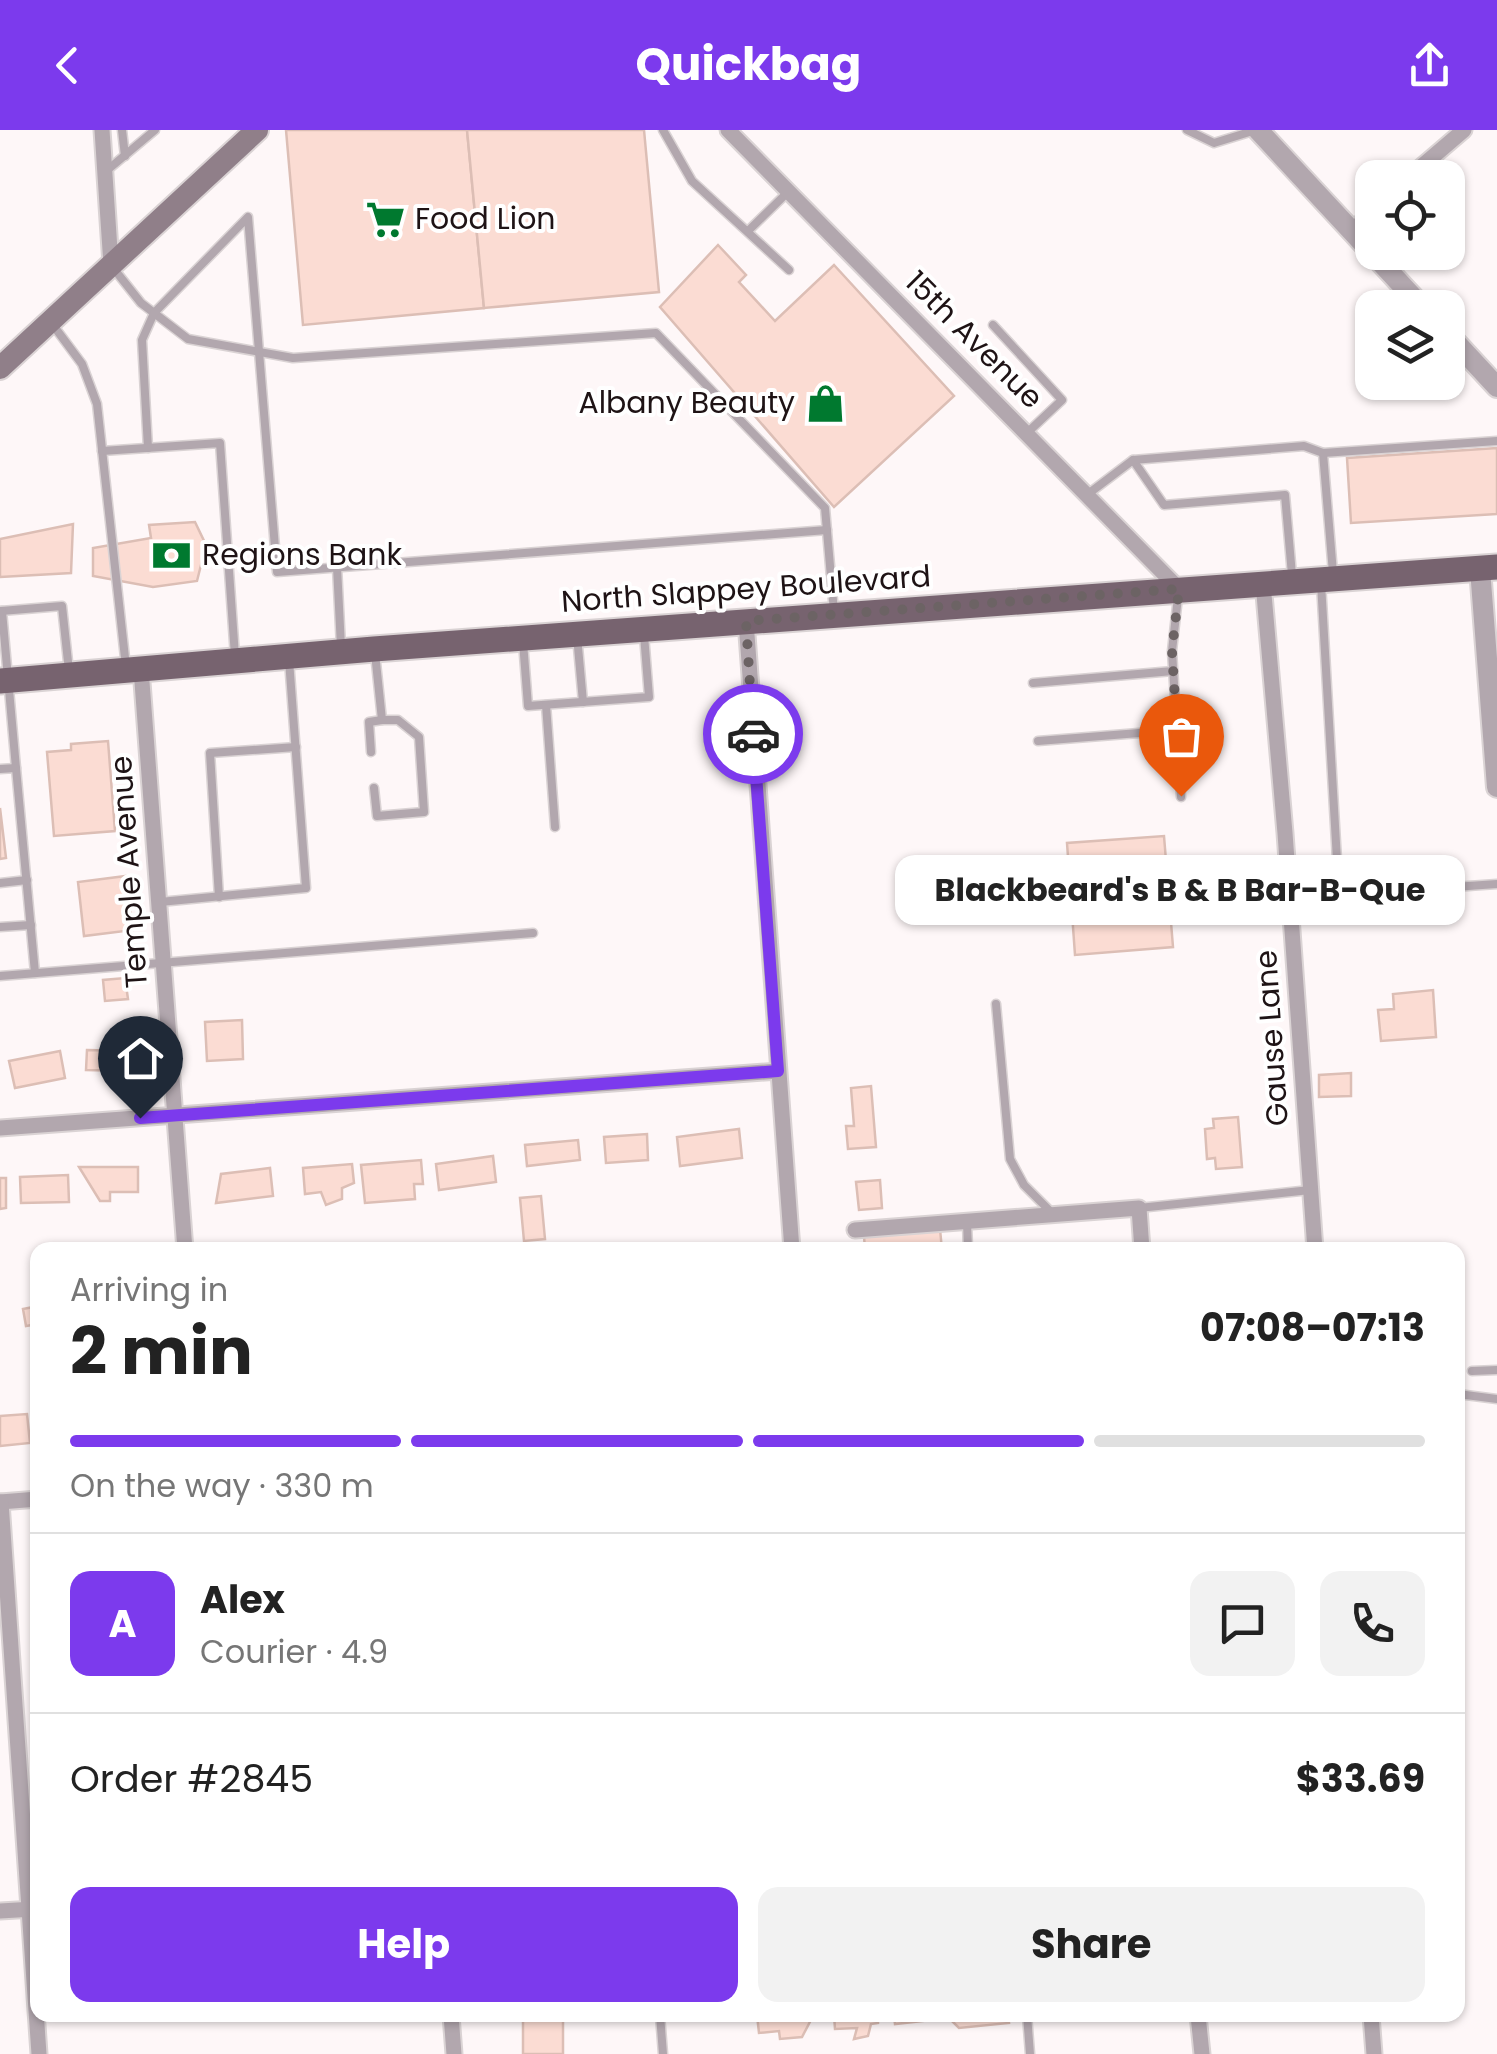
<!DOCTYPE html>
<meta charset="utf-8">
<style>
:root{--surface:#fff;--page:#f2f2f2;--text:#222;--muted:#767676;--line:#e0e0e0;--accent:#7c3aed}
body{margin:0;font-family:Poppins,sans-serif;background:var(--page);color:var(--text);height:100vh;display:flex;flex-direction:column;font-size:38px;white-space:nowrap}
*{box-sizing:border-box;margin:0}
p{font-size:32px;color:var(--muted)}
.icon{flex:none;width:55px;height:55px;fill:none;stroke:currentColor;stroke-width:2;stroke-linecap:round;stroke-linejoin:round}
.map{position:relative;flex:1;overflow:hidden}
.side{position:absolute;left:30px;top:1112px;width:1435px;height:780px;display:flex;flex-direction:column;background:var(--surface);border-radius:20px;box-shadow:0 2px 8px #0004}
.side>*{flex:none}
.controls{position:absolute;left:1355px;top:30px;display:grid;gap:20px}
.controls a{display:grid;place-items:center;width:110px;height:110px;border-radius:20px;background:var(--surface);box-shadow:0 2px 8px #0004;font-size:50px}
.pin{position:absolute;display:grid;place-items:center;width:85px;height:85px;color:#fff;margin:-102px -42px;border-radius:50% 50% 50% 0;rotate:-45deg;box-shadow:0 0 10px #0007}
.pin .icon{rotate:45deg}
.courier{position:absolute;display:grid;place-items:center;width:100px;height:100px;margin:-50px;border:8px solid #7c3aed;border-radius:50%;background:#fff;color:#222;box-shadow:0 2px 12px #0007}
.bubble{position:absolute;height:70px;border-radius:20px;background:var(--surface);box-shadow:0 2px 8px #0004;font-size:32px;font-weight:700;line-height:70px;text-align:center}
.summary em{font-style:normal;font-weight:700}
.summary div{display:flex;flex-direction:column-reverse}
.summary{display:flex;align-items:center;justify-content:space-between;height:170px;padding:0 40px}
h1{font-size:65px;font-weight:700;line-height:75px}
.bar{display:grid;grid-template-columns:repeat(4,1fr);gap:15px 10px;align-content:center;height:120px;padding:0 40px}
.bar i{height:12px;border-radius:8px;background:var(--line)}
.bar .selected{background:var(--accent)}
.bar p{grid-column:span 4}
.line{display:flex;align-items:center;gap:25px;padding:0 40px;border-top:2px solid var(--line)}
.line div{flex:1}
.round{display:grid;place-items:center;flex:none;width:105px;height:105px;border-radius:20px;background:var(--page)}
.action{display:flex;gap:20px;margin-top:auto;padding:20px 40px}
.action a{flex:1;height:115px;border-radius:20px;background:var(--accent);color:#fff;font-size:40px;font-weight:700;line-height:115px;text-align:center}
.action a+a{background:var(--page);color:var(--text)}
header{display:flex;justify-content:space-between;align-items:center;height:130px;padding:0 40px;background:var(--accent);color:#fff;font-size:45px;font-weight:700}
.map>svg:first-child{display:block}
.building{fill:#fbdcd3;stroke:#dcbeb5;stroke-width:2.5}
.lines{fill:none;stroke-linecap:round;stroke-linejoin:round}
.service-casing{stroke:#dad3d4;stroke-width:11}
.minor-casing{stroke:#dad3d4;stroke-width:19}
.tertiary-casing{stroke:#dad3d4;stroke-width:24}
.secondary-casing{stroke:#dad3d4;stroke-width:26}
.primary-casing{stroke:#dad3d4;stroke-width:29}
.service{stroke:#b2a7ae;stroke-width:8}
.minor{stroke:#b2a7ae;stroke-width:15}
.tertiary{stroke:#b2a7ae;stroke-width:20}
.secondary{stroke:#907f89;stroke-width:22}
.primary{stroke:#77636f;stroke-width:25}
.done{stroke:#6c6364;stroke-width:10;stroke-dasharray:0 18}
.route{stroke:#7c3aed;stroke-width:12}
.labels{text-anchor:middle;stroke-width:8;stroke-linejoin:round;paint-order:stroke}
.poi-label{font-size:30px;fill:#1e1315;stroke:#fff;text-anchor:start}
.street-label{font-size:30px;fill:#1e1315;stroke:#fff}
</style>
<header><svg class="icon" aria-label="back" viewBox="0 0 24 24"><path d="M15 5l-7 7 7 7"/></svg>Quickbag<svg class="icon" aria-label="share" viewBox="0 0 24 24"><path d="M12 15V3M7 8l5-5 5 5M5 13v7h14v-7"/></svg></header>
<div class="map">
<svg width="1497" height="1924" viewBox="0 0 1497 1924">
<rect width="100%" height="100%" fill="#fef7f8"/>
<g class="building">
<path d="M286 0H467L484 178 303 195Z"/>
<path d="M467 0H644L659 162 484 178Z"/>
<path d="M718 115 746 145 739 152 775 191 834 135 954 266 834 377 660 177Z"/>
<path d="M1497 318V384L1351 393 1347 328Z"/>
<path d="M195 392 206 415 197 451 153 457 93 446V418L151 408 149 395Z"/>
<path d="M73 394 71 443 0 447V409Z"/>
<path d="M108 611 115 701 54 706 47 622 71 620V614Z"/>
<path d="M0 678 6 728 0 729Z"/>
<path d="M1164 706 1173 817 1075 825 1067 713Z"/>
<path d="M126 746 133 800 84 806 78 752Z"/>
<path d="M125 848 128 869 105 871 103 850Z"/>
<path d="M1433 860 1436 907 1381 911 1378 880 1394 879 1393 864Z"/>
<path d="M242 890 243 929 207 931 205 892Z"/>
<path d="M87 920 128 921V941L86 940Z"/>
<path d="M60 921 65 948 15 958 9 931Z"/>
<path d="M1351 943V966L1319 967V945Z"/>
<path d="M871 956 876 1017 848 1019 846 996H854L851 958Z"/>
<path d="M1238 987 1242 1037 1216 1039 1215 1028 1207 1029 1205 999 1214 998 1213 989Z"/>
<path d="M739 999 742 1028 680 1036 677 1007Z"/>
<path d="M647 1004 648 1030 606 1033 604 1007Z"/>
<path d="M578 1010 580 1030 527 1036 525 1015Z"/>
<path d="M493 1026 496 1052 439 1060 436 1034Z"/>
<path d="M421 1030 423 1054H414L415 1069 365 1073 361 1035Z"/>
<path d="M352 1034 354 1053 342 1058V1069L326 1075 321 1062 305 1064 303 1038Z"/>
<path d="M79 1037H138V1062H110V1071H100Z"/>
<path d="M270 1038 273 1066 216 1073 221 1044Z"/>
<path d="M68 1045 69 1072 21 1073 20 1047Z"/>
<path d="M0 1048H6V1078L0 1079Z"/>
<path d="M880 1050 882 1078 859 1080 856 1052Z"/>
<path d="M541 1066 545 1109 524 1111 520 1068Z"/>
<path d="M940 1099 942 1120H865L864 1106Z"/>
<path d="M38 1176V1194L26 1196 23 1179Z"/>
<path d="M27 1284 30 1313 0 1316V1286Z"/>
<path d="M757 1885H812V1888L802 1907 780 1909 779 1901 759 1903Z"/>
<path d="M834 1885H878V1893L871 1894 868 1906 854 1909 857 1898 835 1899Z"/>
<path d="M894 1885H1008L1009 1893 959 1898 949 1888 895 1894Z"/>
<rect x="523" y="1888" width="40" height="36"/>
</g>
<g class="lines">
<defs>
<g id="service">
<path d="M122 0 125 26"/>
<path d="M663 0 692 51 789 140"/>
<path d="M1187 0 1214 13 1256 0"/>
<path d="M105 42 155 0"/>
<path d="M748 101 788 62"/>
<path d="M114 139 141 173 188 209 293 228 656 203 825 378 834 482"/>
<path d="M53 195 82 234 97 274 126 537"/>
<path d="M993 195 1062 270 1027 303"/>
<path d="M148 318 142 210 154 183 248 87 277 442 827 400"/>
<path d="M102 321 220 313 235 526"/>
<path d="M1323 323 1333 443"/>
<path d="M1133 330 1164 375 1285 365 1292 445"/>
<path d="M1088 364 1133 330 1304 316 1323 323 1497 311"/>
<path d="M337 437 341 517"/>
<path d="M1321 453 1339 765 1497 754"/>
<path d="M1178 467 1172 521 1181 667"/>
<path d="M1 481 62 476 69 541"/>
<path d="M2 481 16 638"/>
<path d="M577 506 583 572"/>
<path d="M523 512 528 576 649 567 644 505"/>
<path d="M1033 553 1173 541"/>
<path d="M546 575 555 697"/>
<path d="M1038 611 1177 600"/>
<path d="M371 622 369 592 382 590"/>
<path d="M0 639 16 638 35 843"/>
<path d="M374 658 377 686 424 682 419 607 398 590H382L375 523"/>
<path d="M0 753 27 750"/>
<path d="M219 767 210 623 296 617"/>
<path d="M160 772 306 758 289 530"/>
<path d="M0 797 31 795"/>
<path d="M0 846 533 803"/>
<path d="M996 874 1010 1029 1024 1055 1051 1082"/>
<path d="M1139 1078 1310 1060"/>
<path d="M967 1092 968 1120"/>
<path d="M1472 1241 1497 1240"/>
<path d="M1458 1264 1497 1269"/>
<path d="M660 1885 663 1924"/>
<path d="M1027 1885 1030 1924"/>
</g>
<g id="minor">
<path d="M102 0 111 135"/>
<path d="M728 0 1179 459"/>
<path d="M1408 48 1464 0"/>
<path d="M1354 101 1372 79"/>
<path d="M1263 453 1285 703 1315 1120"/>
<path d="M746 491 792 1120"/>
<path d="M141 539 185 1120"/>
<path d="M0 998 778 941"/>
<path d="M855 1100 1139 1078 1142 1120"/>
<path d="M0 1372 38 1369"/>
<path d="M1 1372 39 1924"/>
<path d="M0 1781 34 1779"/>
<path d="M451 1885 454 1924"/>
<path d="M1198 1885 1202 1924"/>
<path d="M1371 1885 1374 1924"/>
</g>
<g id="tertiary">
<path d="M1258 0 1423 178"/>
<path d="M1448 204 1497 257"/>
<path d="M1480 439 1497 657"/>
</g>
<path id="secondary" d="M0 238 257 0"/>
<path id="primary" d="M0 551 374 519 1497 437"/>
</defs>
<use href="#service" class="service-casing"/>
<use href="#minor" class="minor-casing"/>
<use href="#tertiary" class="tertiary-casing"/>
<use href="#secondary" class="secondary-casing"/>
<use href="#primary" class="primary-casing"/>
<use href="#service" class="service"/>
<use href="#minor" class="minor"/>
<use href="#tertiary" class="tertiary"/>
<use href="#secondary" class="secondary"/>
<use href="#primary" class="primary"/>
</g>
<g class="lines">
<path class="done" d="M753 604 746 491 1179 459 1172 521 1181 666"/>
<path class="route" d="M140 988 778 941 753 604"/>
</g>
<defs>
<symbol id="supermarket-bare" viewBox="-9 -9 18 18"><path d="M-6-5.5h2.5l.6 2H6L4.5 2H-2.5L-4.4-4H-6ZM-1.5 3.2a1.3 1.3 0 1 0 .1 0ZM3 3.2a1.3 1.3 0 1 0 .1 0Z" fill="#00792f" stroke="#fff" stroke-width="2.5" paint-order="stroke"/></symbol>
<symbol id="shop-bare" viewBox="-9 -9 18 18"><path d="M-5-2.5h2.3a2.7 3.5 0 0 1 5.4 0H5L5.5 6h-11ZM-1.5-2.5h3a1.5 2.3 0 0 0-3 0Z" fill="#00792f" stroke="#fff" stroke-width="2.5" paint-order="stroke"/></symbol>
<symbol id="bank-bare" viewBox="-9 -9 18 18"><path d="M-6-4H6V4H-6ZM0-2.3a2.3 2.3 0 1 0 0 4.6a2.3 2.3 0 1 0 0-4.6Z" fill="#00792f" stroke="#fff" stroke-width="2.5" paint-order="stroke"/></symbol>
</defs>
<g fill-rule="evenodd">
<use href="#supermarket-bare" x="358" y="62" width="55" height="55"/>
<use href="#shop-bare" x="798" y="246" width="55" height="55"/>
<use href="#bank-bare" x="144" y="398" width="55" height="55"/>
</g>
<g class="labels">
<g class="poi-label">
<text x="415" y="99">Food Lion</text>
<text x="795" y="283" text-anchor="end">Albany Beauty</text>
<text x="202" y="435">Regions Bank</text>
</g>
<g class="street-label">
<text transform="translate(974 210) rotate(45)" y="10">15th Avenue</text>
<text transform="translate(746 459) rotate(-4)" y="10">North Slappey Boulevard</text>
<text transform="translate(129 742) rotate(-94)" y="10">Temple Avenue</text>
<text transform="translate(1272 908) rotate(-94)" y="10">Gause Lane</text>
</g>
</g>
</svg>
<div class="controls">
<a><svg class="icon" aria-label="locate" viewBox="0 0 24 24"><circle cx="12" cy="12" r="6"/><path d="M12 2v4M12 18v4M2 12h4M18 12h4"/></svg></a>
<a><svg class="icon" aria-label="layers" viewBox="0 0 24 24"><path d="M12 4l9 5-9 5-9-5zM3 14l9 5 9-5"/></svg></a>
</div>
<div class="pin" style="left:1181px;top:666px;background:#ea580c"><svg class="icon" aria-label="bag" viewBox="0 0 24 24"><path d="M5 8h14l-1 12H6zM9 8a3 3 0 0 1 6 0"/></svg></div>
<div class="pin" style="left:140px;top:988px;background:#1f2937"><svg class="icon" aria-label="home" viewBox="0 0 24 24"><path d="M3 11l9-7 9 7M6 9v11h12V9"/></svg></div>
<div class="courier" style="left:753px;top:604px"><svg class="icon" aria-label="car" viewBox="0 0 24 24"><path d="M5 17H2v-5l4-1 3-4h7l3 4 3 1v5h-3M9 17h6M6 11h13"/><circle cx="7" cy="17" r="2"/><circle cx="17" cy="17" r="2"/></svg></div>
<div class="bubble" style="left:895px;top:725px;width:570px">Blackbeard's B &amp; B Bar-B-Que</div>
<section class="side">
<div class="summary"><div><h1>2 min</h1><p>Arriving in</p></div><em>07:08–07:13</em></div>
<div class="bar"><i class="selected"></i><i class="selected"></i><i class="selected"></i><i></i><p>On the way · 330 m</p></div>
<div class="line" style="height:180px"><b class="round" style="background:var(--accent);color:#fff">A</b><div><b>Alex</b><p>Courier · 4.9</p></div><a class="round"><svg class="icon" aria-label="chat" viewBox="0 0 24 24"><path d="M4 5h16v11H9l-5 4z"/></svg></a><a class="round"><svg class="icon" aria-label="phone" viewBox="0 0 24 24"><path d="M5 4h4l2 5-3 2q2 4 5 5l2-3 5 2v4C11 20 4 13 5 4z"/></svg></a></div>
<div class="line" style="height:130px"><div>Order #2845</div><b>$33.69</b></div>
<div class="action"><a>Help</a><a>Share</a></div>
</section>
</div>
